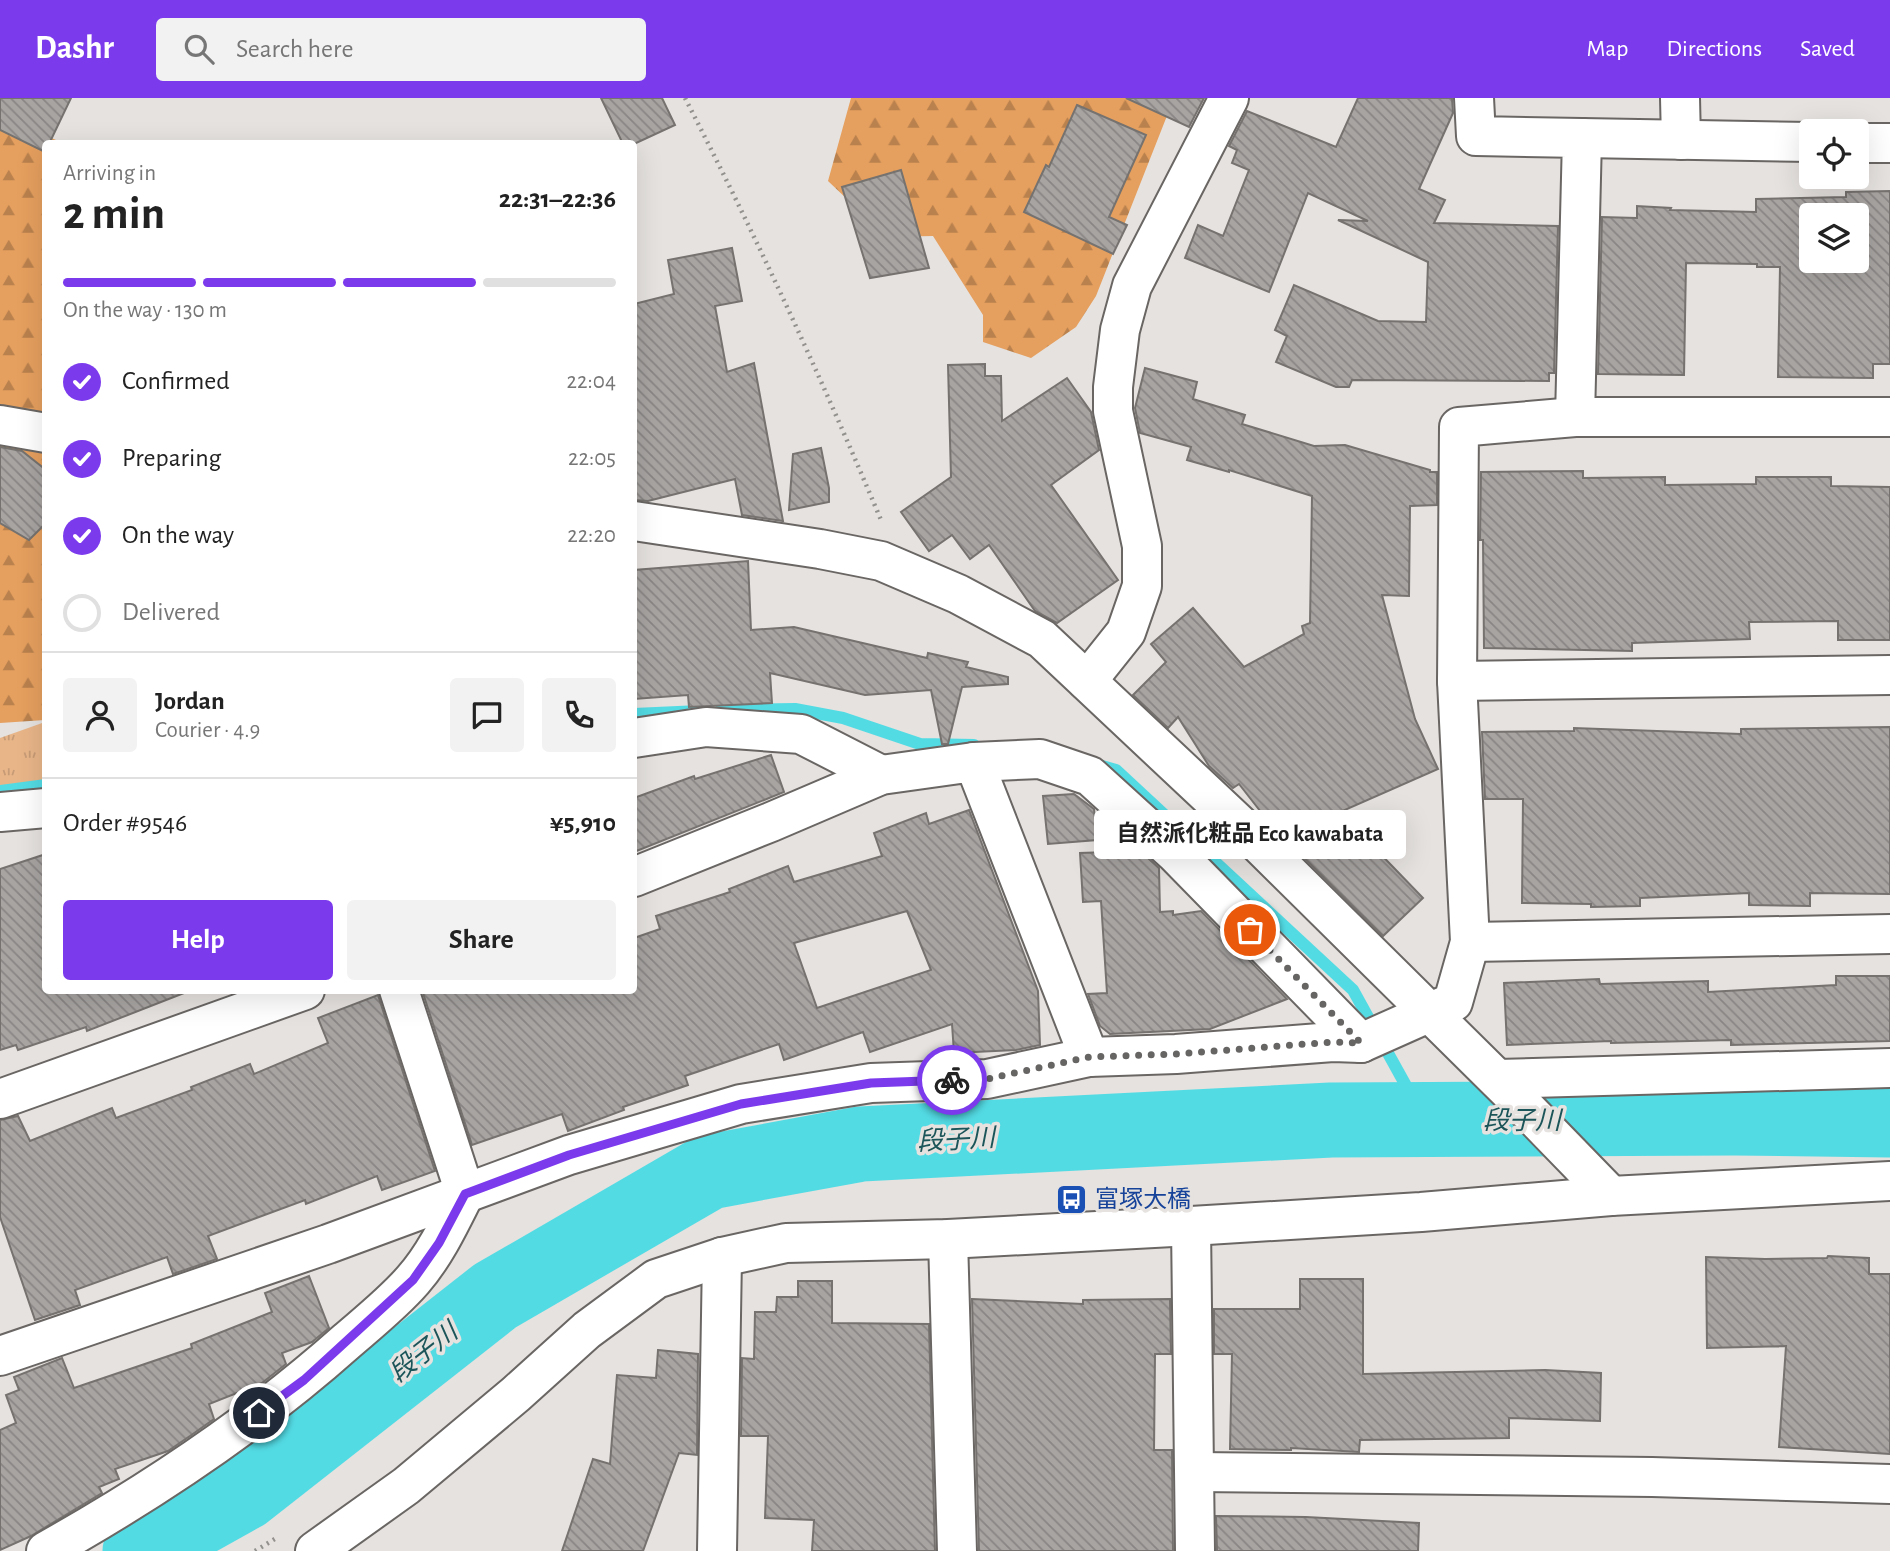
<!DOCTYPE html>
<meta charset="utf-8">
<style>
:root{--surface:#fff;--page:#f2f2f2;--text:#222;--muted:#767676;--line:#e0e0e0;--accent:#7c3aed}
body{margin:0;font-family:"Alegreya Sans","Noto Sans JP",sans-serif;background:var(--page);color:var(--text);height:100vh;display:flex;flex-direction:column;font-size:26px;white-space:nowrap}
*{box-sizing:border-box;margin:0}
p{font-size:23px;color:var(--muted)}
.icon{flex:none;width:38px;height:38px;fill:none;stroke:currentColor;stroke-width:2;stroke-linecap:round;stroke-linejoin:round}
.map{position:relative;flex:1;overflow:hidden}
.panel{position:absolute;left:42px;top:42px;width:595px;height:854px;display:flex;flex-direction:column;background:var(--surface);border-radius:7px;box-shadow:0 7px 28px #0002}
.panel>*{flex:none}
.tools{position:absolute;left:1799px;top:21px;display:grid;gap:14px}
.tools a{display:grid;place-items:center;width:70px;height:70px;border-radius:7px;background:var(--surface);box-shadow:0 7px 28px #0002;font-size:35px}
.pin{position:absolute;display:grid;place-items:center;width:60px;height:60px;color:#fff;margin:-30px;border:4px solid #fff;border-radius:50%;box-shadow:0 2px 7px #0007}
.courier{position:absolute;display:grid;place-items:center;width:70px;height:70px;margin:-35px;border:5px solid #7c3aed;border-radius:50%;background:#fff;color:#222;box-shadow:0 2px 9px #0007}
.bubble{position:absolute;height:49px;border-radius:7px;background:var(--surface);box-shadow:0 7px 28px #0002;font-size:23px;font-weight:700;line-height:49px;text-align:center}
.head em{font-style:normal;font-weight:700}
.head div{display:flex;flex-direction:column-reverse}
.head{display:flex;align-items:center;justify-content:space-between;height:119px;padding:0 21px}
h1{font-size:46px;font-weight:700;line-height:52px}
.bar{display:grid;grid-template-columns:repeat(4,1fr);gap:10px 7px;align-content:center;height:84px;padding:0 21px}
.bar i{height:9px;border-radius:5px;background:var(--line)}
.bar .selected{background:var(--accent)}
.bar p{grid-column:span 4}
.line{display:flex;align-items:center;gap:18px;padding:0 21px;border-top:2px solid var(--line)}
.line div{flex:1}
.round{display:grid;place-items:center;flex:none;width:74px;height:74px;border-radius:7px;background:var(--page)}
ol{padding:0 21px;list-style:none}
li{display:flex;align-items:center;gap:21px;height:77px}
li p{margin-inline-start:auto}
li .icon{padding:7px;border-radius:50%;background:var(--accent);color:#fff;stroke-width:4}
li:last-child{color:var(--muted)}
li i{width:38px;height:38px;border:4px solid var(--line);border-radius:50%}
.cta{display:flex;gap:14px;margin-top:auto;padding:14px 21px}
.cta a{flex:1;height:80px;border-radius:7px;background:var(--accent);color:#fff;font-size:28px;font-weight:700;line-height:80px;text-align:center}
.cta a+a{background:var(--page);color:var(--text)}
header{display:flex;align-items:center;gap:42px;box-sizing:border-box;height:98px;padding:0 35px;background:var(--accent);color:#fff}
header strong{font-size:33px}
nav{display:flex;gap:38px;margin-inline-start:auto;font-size:24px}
.search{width:490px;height:63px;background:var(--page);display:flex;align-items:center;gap:18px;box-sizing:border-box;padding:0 24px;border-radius:7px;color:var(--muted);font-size:26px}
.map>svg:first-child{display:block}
.forest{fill:url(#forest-firs)}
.park{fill:url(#park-tufts)}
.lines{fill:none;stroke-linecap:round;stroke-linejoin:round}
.stream{stroke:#53dbe4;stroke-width:12}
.river{stroke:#53dbe4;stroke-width:75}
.building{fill:url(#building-back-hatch);stroke:#75726f;stroke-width:2;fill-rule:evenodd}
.minor-casing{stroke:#696664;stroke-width:42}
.path{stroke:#93918e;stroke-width:4.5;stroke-dasharray:2 5;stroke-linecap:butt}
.minor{stroke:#fff;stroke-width:38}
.done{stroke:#676564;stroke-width:7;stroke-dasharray:0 12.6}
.route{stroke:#7c3aed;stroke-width:9}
.labels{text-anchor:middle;stroke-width:7;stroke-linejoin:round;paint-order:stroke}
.transit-label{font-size:24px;fill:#164399;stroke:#e5e2df;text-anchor:start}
.water-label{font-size:26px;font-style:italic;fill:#1c5559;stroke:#e5e2df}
</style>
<header>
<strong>Dashr</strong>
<div class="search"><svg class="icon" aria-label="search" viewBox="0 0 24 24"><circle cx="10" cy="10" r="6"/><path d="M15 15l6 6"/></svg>Search here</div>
<nav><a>Map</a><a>Directions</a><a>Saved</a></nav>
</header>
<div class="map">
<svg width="1890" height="1453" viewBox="0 0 1890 1453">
<defs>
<pattern id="forest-firs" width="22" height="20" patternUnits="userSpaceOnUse" patternTransform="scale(1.75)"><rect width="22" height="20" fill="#e59f5e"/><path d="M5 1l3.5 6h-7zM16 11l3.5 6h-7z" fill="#b9814d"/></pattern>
<pattern id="park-tufts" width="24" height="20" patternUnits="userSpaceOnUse" patternTransform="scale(1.75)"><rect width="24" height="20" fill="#e8b588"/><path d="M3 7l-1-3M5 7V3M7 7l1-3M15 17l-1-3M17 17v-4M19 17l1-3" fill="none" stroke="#c79b75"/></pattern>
<pattern id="building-back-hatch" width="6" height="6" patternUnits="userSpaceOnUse" patternTransform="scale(1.75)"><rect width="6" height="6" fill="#a7a4a2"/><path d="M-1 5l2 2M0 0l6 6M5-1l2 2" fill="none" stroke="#888584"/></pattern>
</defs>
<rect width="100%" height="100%" fill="#e5e2df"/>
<g class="forest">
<path d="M851 0H1174L1096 198 1076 229 1031 260 983 244V217L933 138 887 139 828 83Z"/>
<path d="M0 18 63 45 46 46 45 622 0 625Z"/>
</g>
<path class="park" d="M45 624V691L0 698V640Z"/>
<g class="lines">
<g class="stream">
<path d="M721 612 795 611 843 620 920 646 974 647"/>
<path d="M634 616 700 613"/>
<path d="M1095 666 1116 672 1353 892 1425 1022"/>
<path d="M0 693 46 687"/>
</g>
<path class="river" d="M140 1453 244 1395 495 1198 709 1074 861 1046 1331 1022 1734 1020 1890 1022"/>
</g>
<g class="building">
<path d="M0 0H71L49 46H46L45 54 0 32Z"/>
<path d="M601 0H662L675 27 634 46H623Z"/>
<path d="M1126 0H1204L1189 29Z"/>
<path d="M1358 0H1452L1453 15 1419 91 1445 102 1434 125 1558 128 1554 275H1549V283L1352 282 1349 289H1336L1276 264 1287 238 1275 232 1294 187 1378 223 1426 224 1428 164 1338 122 1368 123 1308 95 1269 194 1185 160 1198 127 1223 138 1249 72 1232 65 1237 52 1229 48 1247 13 1336 49Z"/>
<path d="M1077 7 1146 37 1109 119 1127 127 1113 156 1024 114 1046 67 1049 69Z"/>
<path d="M901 72 929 170 870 180 842 89Z"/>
<path d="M1890 93V266H1873V280L1778 279 1780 169H1757V166L1686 165 1684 277 1598 276 1602 119 1637 120V108L1671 110 1670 112 1756 114V101L1846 99V94ZM1811 117H1857V163H1811Z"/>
<path d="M732 150 742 203 715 208 727 274 754 265 783 423 742 417 735 381 648 403 634 402V206L674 196 668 162Z"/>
<path d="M985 266V278H1001L1002 323 1067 280 1091 314 1099 352 1051 387 1118 482 1057 525 1035 513 989 447 970 461 952 437 929 453 901 414 951 379 948 267Z"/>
<path d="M1145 270 1197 284 1193 301 1245 317 1242 326 1314 348 1345 347 1430 372V374H1437V407L1410 408 1409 498 1382 497 1415 621 1438 671 1340 714 1423 800 1383 838 1272 728 1239 686 1233 690 1209 668 1178 619 1168 630 1133 597 1166 564 1151 546 1193 510 1244 569 1304 536 1302 528 1310 525 1312 398 1229 372V374L1187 362 1191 349 1140 335 1135 310Z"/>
<path d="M0 349 22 353 46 372V425L29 442 0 425Z"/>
<path d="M821 350 829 390V404L789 412 793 356Z"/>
<path d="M1583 373V380L1665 379V387L1756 386V379H1831V388L1890 389V542H1838V523L1749 524 1750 541 1632 545V553L1484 550 1483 442H1480L1481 374Z"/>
<path d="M748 463 751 532 794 529 927 560 928 555 968 564 966 569 1008 579V586L962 589 948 646H942L931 592 865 597 770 575 772 605 689 609 688 597 634 601V472Z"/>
<path d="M1890 629V796L1810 795V808L1749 807V795L1640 800V808L1591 809V806L1522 805 1523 701H1485L1482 634 1574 633V630L1741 636V631Z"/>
<path d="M771 657 784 694 634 754V700L694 678 695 681Z"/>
<path d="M1074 696 1094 711 1097 742 1048 746 1043 698Z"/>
<path d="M969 712 1038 893 1040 947 1016 952 954 955 952 926 870 954 863 934 784 962 779 946 685 978 688 987 623 1009 624 1012 568 1033 562 1016 472 1047 422 892H634V840L660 831 656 818 730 794 729 791 788 768 794 784 882 758 874 735 926 715 929 726ZM907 813 931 872 817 910 794 845Z"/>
<path d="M1140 753 1159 770 1160 814 1173 813V817L1201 813 1287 901 1210 931 1110 936 1100 928 1088 896 1107 895 1101 803 1083 804 1080 755Z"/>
<path d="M46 756V892H184V895L87 933 86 929 18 952 16 947 0 952V771Z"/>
<path d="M1836 878H1890V943L1731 947V942L1611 945V943L1507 947 1504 885 1599 881 1600 886 1708 883V894L1836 887Z"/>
<path d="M378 897 435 1073 382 1092 377 1078 306 1106 305 1102 208 1138 217 1161 173 1176 167 1159 75 1192 80 1207 35 1222 0 1119V1022L18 1018 30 1043 112 1010 116 1020 192 992 191 989 250 966 254 976 328 945 318 920Z"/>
<path d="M1828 1158 1869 1160V1176H1890V1356L1779 1349 1786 1248 1707 1250 1706 1159 1765 1161 1827 1160Z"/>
<path d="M309 1178 329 1230 312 1244 282 1255 286 1266 262 1285 209 1306 214 1321 190 1338 168 1353 115 1371 119 1381 99 1389 102 1395 31 1438 0 1452V1332L16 1325 6 1297 19 1292 14 1279 62 1260 74 1290 192 1250 191 1246 272 1214 265 1195Z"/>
<path d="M1300 1181H1363V1276L1545 1272 1601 1275 1600 1323 1509 1320V1340L1360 1342 1359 1354 1291 1350V1352L1230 1351 1232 1256H1214V1211H1300Z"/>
<path d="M798 1183H832V1225L929 1226 935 1453H812L814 1422 765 1420 768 1338H741L742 1260 754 1261 755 1214H776L777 1199H798Z"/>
<path d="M972 1201 1083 1206V1202L1170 1201 1171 1256H1155L1154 1352H1172L1173 1453H979Z"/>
<path d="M658 1252 698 1256 697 1357 679 1355 643 1453H562L593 1361 610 1366 617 1277 656 1280Z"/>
<path d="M1216 1418 1306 1419 1419 1425 1418 1453H1217Z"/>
</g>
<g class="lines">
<defs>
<g id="minor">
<path d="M1474 0 1476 38 1582 40 1575 319"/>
<path d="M1680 0 1681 42"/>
<path d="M1582 40 1811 44"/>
<path d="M1857 45H1890"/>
<path d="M0 327 46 335"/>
<path d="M634 423 820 451 881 463 958 496 1042 541 1242 729 1510 994 1611 1098"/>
<path d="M1087 583 1126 534 1142 488V448L1113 313V289L1120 232 1132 188 1229 0"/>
<path d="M1457 583 1890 577"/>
<path d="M634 640 706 629 801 636 881 677"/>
<path d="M974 664 1040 661 1090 678 1176 756 1361 945"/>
<path d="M0 714 46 710"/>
<path d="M634 779 771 724 881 677 974 664 1089 959"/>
<path d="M1470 844 1890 836"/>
<path d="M1498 981 1890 970"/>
<path d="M0 1001 305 892"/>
<path d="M1191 1128 1195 1453"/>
<path d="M948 1141 957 1453"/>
<path d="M0 1258 328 1146 569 1057 741 1006 871 985 987 981 1089 959 1176 956 1333 944 1361 945 1453 904 1470 844 1457 583 1459 329 1575 319H1890"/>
<path d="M1195 1374 1652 1379 1890 1386"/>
<path d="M46 1453C153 1393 255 1325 347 1243 369 1224 394 1204 413 1182 435 1157 450 1125 465 1095L399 892"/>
<path d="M315 1453 406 1388 516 1296 587 1232 656 1181 722 1159 786 1145 948 1141 1191 1128 1421 1114 1611 1098 1890 1083"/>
<path d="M717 1453 722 1159"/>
</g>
</defs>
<use href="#minor" class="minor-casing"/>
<g class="path">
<path d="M685 0C756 138 821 279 881 422"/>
<path d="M255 1453 278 1439"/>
</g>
<use href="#minor" class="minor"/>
</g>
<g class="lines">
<path class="done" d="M952 982 987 981 1089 959 1176 956 1333 944 1361 945 1250 832"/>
<path class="route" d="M259 1315 304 1282 413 1182 439 1145 465 1096 569 1057 741 1006 871 985 952 982"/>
</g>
<defs>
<symbol id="bus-square" viewBox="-11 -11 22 22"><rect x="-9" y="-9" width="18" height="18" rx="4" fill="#1a4fb4" stroke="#e5e2df"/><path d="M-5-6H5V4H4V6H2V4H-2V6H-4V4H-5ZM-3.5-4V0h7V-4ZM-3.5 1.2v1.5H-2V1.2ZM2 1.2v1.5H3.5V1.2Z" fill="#fff"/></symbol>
</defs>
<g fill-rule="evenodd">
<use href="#bus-square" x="1054" y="1084" width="35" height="35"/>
</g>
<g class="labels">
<g class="transit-label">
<text x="1095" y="1109">富塚大橋</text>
</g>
<g class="water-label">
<text x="1522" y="1031">段子川</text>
<text transform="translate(956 1041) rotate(-3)" y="9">段子川</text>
<text transform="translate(423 1254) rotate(-38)" y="9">段子川</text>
</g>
</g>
</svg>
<div class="tools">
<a><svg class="icon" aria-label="locate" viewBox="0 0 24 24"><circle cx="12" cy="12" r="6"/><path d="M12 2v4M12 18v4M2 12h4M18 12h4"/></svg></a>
<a><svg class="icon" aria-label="layers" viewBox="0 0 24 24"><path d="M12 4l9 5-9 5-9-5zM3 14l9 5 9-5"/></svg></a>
</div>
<div class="pin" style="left:1250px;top:832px;background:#ea580c"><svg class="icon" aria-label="bag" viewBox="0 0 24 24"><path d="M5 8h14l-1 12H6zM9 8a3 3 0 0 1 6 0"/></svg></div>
<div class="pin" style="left:259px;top:1315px;background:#1f2937"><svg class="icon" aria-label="home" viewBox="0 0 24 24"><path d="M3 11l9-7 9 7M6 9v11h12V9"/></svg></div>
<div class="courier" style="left:952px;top:982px"><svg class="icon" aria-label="bike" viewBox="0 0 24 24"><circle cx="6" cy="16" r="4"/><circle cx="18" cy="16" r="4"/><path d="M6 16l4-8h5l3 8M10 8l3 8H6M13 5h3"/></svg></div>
<div class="bubble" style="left:1094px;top:712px;width:312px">自然派化粧品 Eco kawabata</div>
<section class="panel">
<div class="head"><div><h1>2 min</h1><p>Arriving in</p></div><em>22:31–22:36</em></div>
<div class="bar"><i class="selected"></i><i class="selected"></i><i class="selected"></i><i></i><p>On the way · 130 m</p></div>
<ol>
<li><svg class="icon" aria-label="check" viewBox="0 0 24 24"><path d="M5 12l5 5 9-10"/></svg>Confirmed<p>22:04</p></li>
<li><svg class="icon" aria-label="check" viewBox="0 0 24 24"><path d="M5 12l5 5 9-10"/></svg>Preparing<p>22:05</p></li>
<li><svg class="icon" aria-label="check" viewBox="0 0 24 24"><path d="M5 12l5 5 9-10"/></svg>On the way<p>22:20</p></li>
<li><i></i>Delivered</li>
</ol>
<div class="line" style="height:126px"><a class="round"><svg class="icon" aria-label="person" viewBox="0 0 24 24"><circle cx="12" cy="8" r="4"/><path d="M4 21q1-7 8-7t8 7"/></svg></a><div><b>Jordan</b><p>Courier · 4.9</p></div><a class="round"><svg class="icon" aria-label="chat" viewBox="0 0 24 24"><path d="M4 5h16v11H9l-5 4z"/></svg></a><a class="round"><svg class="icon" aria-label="phone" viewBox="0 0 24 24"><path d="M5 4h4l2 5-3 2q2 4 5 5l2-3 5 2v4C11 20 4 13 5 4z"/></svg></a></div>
<div class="line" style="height:91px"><div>Order #9546</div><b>¥5,910</b></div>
<div class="cta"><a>Help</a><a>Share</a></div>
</section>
</div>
